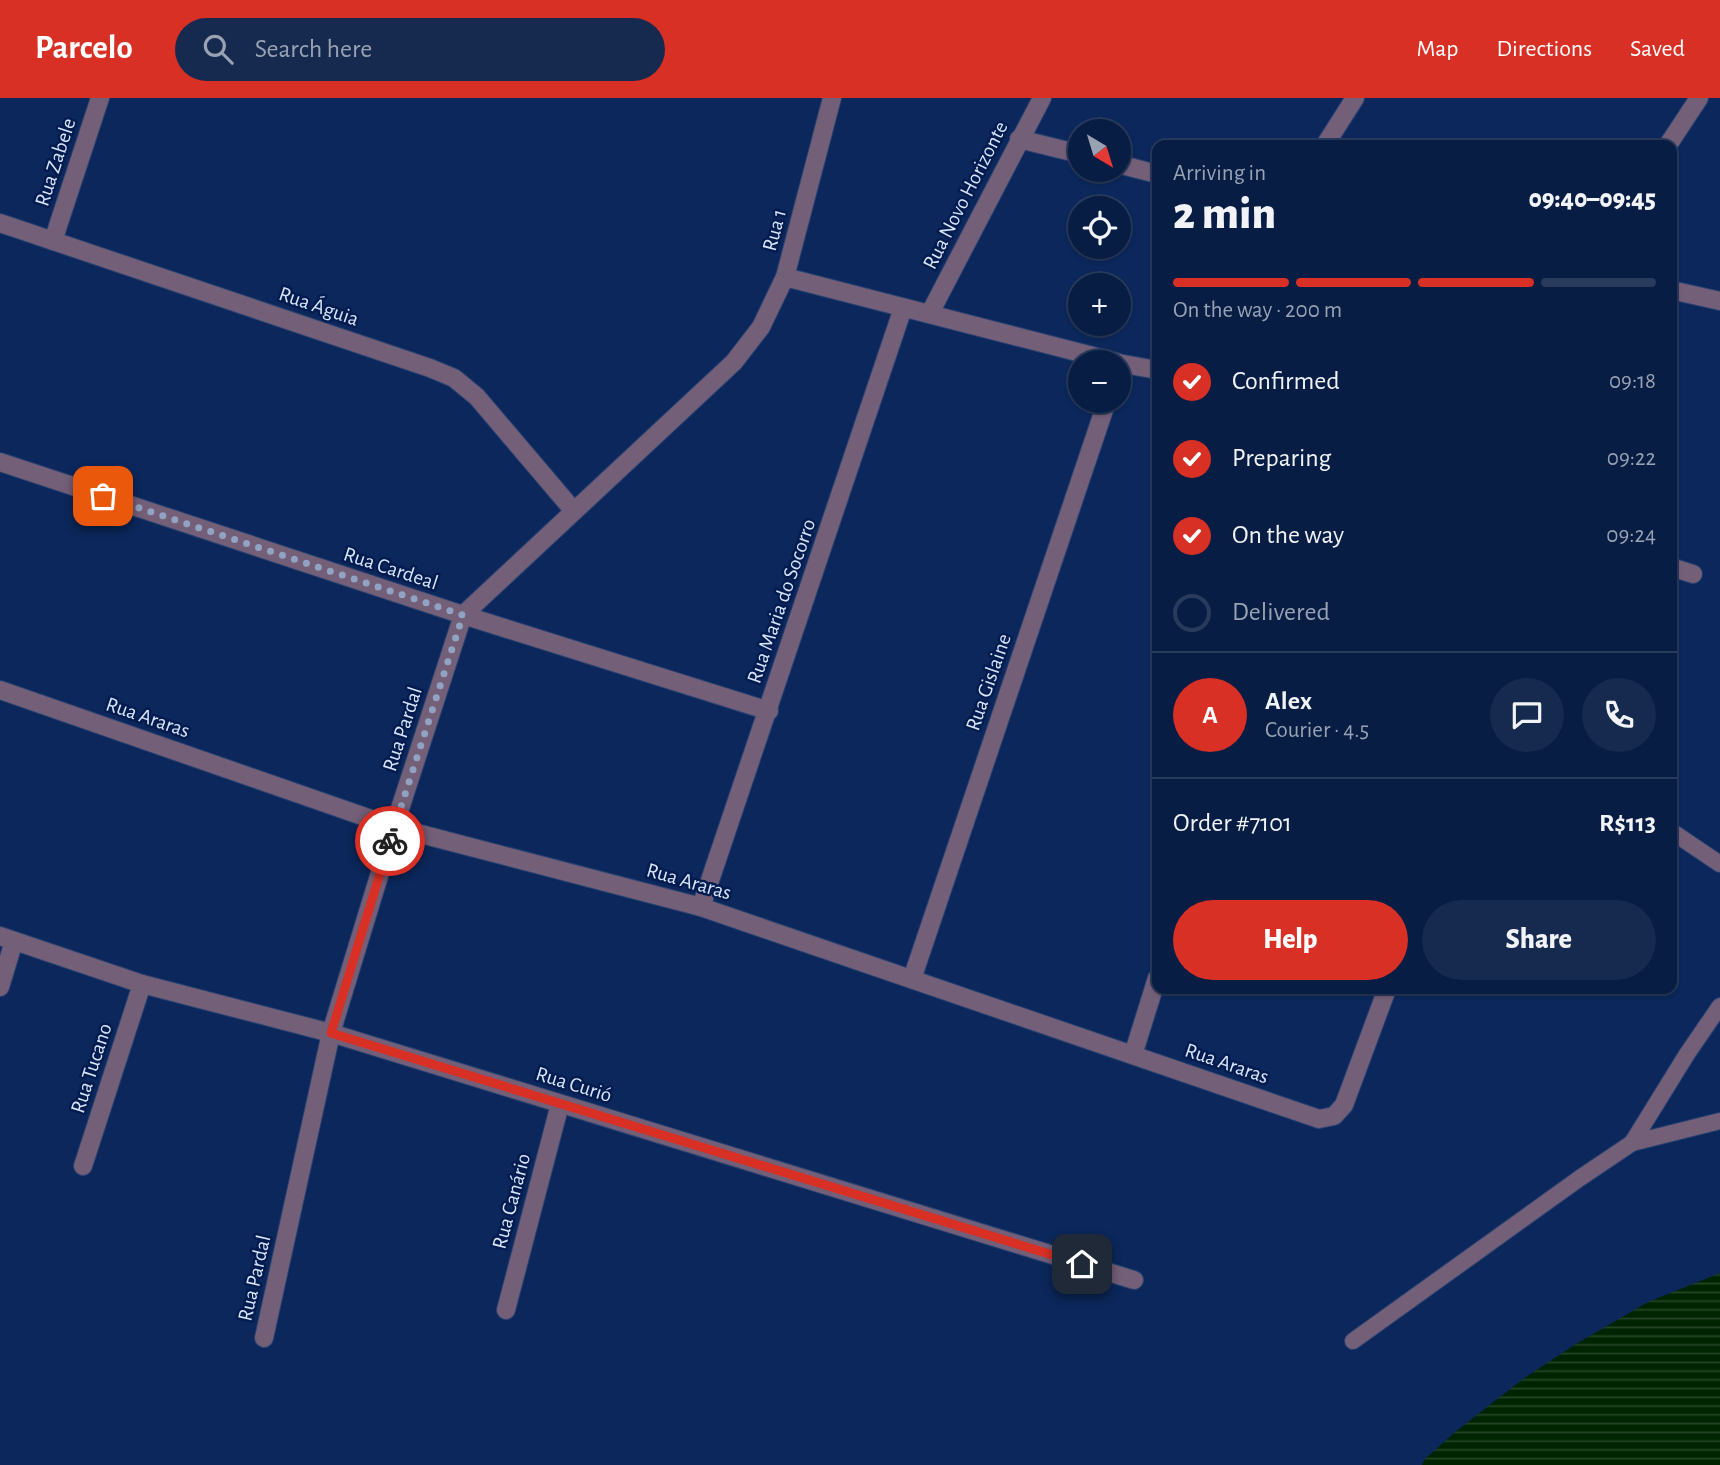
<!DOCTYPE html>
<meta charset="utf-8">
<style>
:root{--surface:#081d44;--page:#162a4f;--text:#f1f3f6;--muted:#98a2b2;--line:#293b5d;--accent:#d93025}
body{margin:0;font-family:"Alegreya Sans",sans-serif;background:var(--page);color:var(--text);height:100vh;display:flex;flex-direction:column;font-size:26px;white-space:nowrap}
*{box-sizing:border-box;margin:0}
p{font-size:23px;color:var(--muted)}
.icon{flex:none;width:38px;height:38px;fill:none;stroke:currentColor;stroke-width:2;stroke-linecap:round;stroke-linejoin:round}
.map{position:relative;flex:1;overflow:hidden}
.drawer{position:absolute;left:1152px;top:42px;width:525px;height:854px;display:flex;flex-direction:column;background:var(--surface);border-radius:14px;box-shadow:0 2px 5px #0004,0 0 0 2px var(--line)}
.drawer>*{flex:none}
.needle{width:46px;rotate:142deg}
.controls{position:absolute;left:1068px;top:21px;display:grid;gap:14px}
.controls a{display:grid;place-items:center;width:63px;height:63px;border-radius:50%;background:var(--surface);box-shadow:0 2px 5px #0004,0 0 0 2px var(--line);font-size:35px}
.pin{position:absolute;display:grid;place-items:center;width:60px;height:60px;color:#fff;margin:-30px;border-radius:14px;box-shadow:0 4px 10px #0006}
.courier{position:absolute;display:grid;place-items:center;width:70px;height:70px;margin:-35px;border:5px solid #d93025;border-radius:50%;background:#fff;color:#222;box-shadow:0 2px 9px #0007}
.summary em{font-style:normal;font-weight:800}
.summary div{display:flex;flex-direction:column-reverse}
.summary{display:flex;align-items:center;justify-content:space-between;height:119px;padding:0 21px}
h1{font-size:46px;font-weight:800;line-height:52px}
.bar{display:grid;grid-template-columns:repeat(4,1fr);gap:10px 7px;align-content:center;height:84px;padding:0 21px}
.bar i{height:9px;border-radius:5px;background:var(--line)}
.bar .selected{background:var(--accent)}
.bar p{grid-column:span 4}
.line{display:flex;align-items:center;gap:18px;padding:0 21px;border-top:2px solid var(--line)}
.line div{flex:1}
.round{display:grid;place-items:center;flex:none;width:74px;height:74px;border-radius:37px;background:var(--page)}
ol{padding:0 21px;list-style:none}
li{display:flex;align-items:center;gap:21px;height:77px}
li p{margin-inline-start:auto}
li .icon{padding:7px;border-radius:50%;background:var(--accent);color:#fff;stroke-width:4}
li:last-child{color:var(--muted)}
li i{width:38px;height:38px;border:4px solid var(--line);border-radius:50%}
.primary-button{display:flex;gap:14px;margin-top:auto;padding:14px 21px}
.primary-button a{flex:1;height:80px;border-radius:42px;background:var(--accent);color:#fff;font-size:28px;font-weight:800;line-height:80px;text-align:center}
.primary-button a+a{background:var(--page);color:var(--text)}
header{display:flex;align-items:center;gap:42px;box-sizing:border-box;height:98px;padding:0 35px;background:var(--accent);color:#fff}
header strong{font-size:33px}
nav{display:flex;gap:38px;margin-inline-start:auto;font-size:24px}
.search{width:490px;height:63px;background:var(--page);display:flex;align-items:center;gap:18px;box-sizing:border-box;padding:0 24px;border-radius:38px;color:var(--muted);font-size:26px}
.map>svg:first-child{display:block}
.water{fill:url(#water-rules)}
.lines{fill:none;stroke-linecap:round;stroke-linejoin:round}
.service-casing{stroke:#284271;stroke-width:18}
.minor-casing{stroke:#284271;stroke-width:20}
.service{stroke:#745f78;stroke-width:16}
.minor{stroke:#745f78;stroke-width:18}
.done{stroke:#91a2c2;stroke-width:7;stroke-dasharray:0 12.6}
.route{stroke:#d93025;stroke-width:9}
.labels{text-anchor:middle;stroke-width:5;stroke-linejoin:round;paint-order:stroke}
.street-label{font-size:21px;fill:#d9e5f9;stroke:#031c50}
</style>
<header>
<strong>Parcelo</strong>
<div class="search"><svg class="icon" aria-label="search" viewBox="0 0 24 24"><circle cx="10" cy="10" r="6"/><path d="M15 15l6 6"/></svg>Search here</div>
<nav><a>Map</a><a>Directions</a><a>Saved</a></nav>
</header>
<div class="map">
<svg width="1720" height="1367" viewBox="0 0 1720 1367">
<defs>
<pattern id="water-rules" width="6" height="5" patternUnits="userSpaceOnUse" patternTransform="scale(1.75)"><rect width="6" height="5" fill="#002400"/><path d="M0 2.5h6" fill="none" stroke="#254426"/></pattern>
</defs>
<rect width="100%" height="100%" fill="#0b275b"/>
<path class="water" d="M1720 1175V1367H1422L1424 1362 1455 1334 1523 1281 1576 1246 1648 1204Z"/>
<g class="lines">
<defs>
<g id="service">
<path d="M1671 733 1720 766"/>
<path d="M1632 1045 1687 956 1720 908"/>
<path d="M1353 1243 1580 1080 1632 1045 1720 1023"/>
</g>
<g id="minor">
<path d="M1019 41 1080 56"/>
<path d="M1325 47 1355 0"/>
<path d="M1668 47 1699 0"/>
<path d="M1118 66 1157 76"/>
<path d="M0 125 430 270 454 280 477 299 573 412"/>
<path d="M53 143 100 0"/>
<path d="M785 179 1116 264"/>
<path d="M1671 192 1720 203"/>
<path d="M930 215 1042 0"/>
<path d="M1118 265 1157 272"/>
<path d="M0 364 463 517 769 613"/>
<path d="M1671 469 1693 476"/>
<path d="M0 592 394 729 701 809 1319 1021 1334 1018 1344 1007 1387 891"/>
<path d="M701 809 903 210"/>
<path d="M0 838 142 886 331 935 1134 1182"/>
<path d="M912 881 1107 303"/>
<path d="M0 889 14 843"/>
<path d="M1133 957 1157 880"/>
<path d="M83 1068 142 886"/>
<path d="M506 1212 560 1006"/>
<path d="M264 1240 331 935 394 729 463 517 734 264 761 229 785 179 832 0"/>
</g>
</defs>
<use href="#service" class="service-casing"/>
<use href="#minor" class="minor-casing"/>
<use href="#service" class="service"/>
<use href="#minor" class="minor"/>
</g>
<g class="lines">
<path class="done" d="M103 398 463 517 390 743"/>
<path class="route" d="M390 743 331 935 1082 1166"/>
</g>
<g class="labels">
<g class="street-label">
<text transform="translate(55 64) rotate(-72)" y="7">Rua Zabele</text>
<text transform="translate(965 97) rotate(-63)" y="7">Rua Novo Horizonte</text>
<text transform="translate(774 132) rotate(-75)" y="7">Rua 1</text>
<text transform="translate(319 208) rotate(19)" y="7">Rua Águia</text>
<text transform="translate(391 470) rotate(18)" y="7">Rua Cardeal</text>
<text transform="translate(781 503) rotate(-71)" y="7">Rua Maria do Socorro</text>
<text transform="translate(988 584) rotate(-71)" y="7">Rua Gislaine</text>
<text transform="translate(148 619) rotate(19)" y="7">Rua Araras</text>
<text transform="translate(402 631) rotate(-72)" y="7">Rua Pardal</text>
<text transform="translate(689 783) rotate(16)" y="7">Rua Araras</text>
<text transform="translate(1227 965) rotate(19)" y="7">Rua Araras</text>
<text transform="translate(91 970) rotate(-72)" y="7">Rua Tucano</text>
<text transform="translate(574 986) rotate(17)" y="7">Rua Curió</text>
<text transform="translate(511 1103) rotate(-75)" y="7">Rua Canário</text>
<text transform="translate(254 1180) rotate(-77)" y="7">Rua Pardal</text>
</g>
</g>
</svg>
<div class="controls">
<a><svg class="needle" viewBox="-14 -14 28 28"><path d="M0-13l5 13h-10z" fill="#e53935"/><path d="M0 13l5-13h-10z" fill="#98a2b2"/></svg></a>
<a><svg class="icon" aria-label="locate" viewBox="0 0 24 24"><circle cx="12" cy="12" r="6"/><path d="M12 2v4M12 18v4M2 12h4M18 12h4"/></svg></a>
<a>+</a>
<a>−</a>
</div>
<div class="pin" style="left:103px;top:398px;background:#ea580c"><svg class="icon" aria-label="bag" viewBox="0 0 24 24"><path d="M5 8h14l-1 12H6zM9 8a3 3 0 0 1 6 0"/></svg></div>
<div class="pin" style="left:1082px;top:1166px;background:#1f2937"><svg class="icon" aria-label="home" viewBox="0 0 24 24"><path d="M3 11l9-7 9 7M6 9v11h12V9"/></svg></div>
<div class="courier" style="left:390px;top:743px"><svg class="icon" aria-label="bike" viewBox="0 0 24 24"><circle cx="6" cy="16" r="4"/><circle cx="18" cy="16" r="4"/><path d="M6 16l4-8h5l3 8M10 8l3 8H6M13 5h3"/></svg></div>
<section class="drawer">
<div class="summary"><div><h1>2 min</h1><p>Arriving in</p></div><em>09:40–09:45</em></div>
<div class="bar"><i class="selected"></i><i class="selected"></i><i class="selected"></i><i></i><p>On the way · 200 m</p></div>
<ol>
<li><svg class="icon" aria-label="check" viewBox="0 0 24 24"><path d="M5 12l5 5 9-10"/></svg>Confirmed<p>09:18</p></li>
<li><svg class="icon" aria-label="check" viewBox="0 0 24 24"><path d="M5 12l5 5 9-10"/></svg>Preparing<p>09:22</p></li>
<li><svg class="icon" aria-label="check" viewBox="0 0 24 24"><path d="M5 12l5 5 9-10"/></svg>On the way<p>09:24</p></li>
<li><i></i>Delivered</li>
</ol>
<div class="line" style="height:126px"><b class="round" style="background:var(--accent);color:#fff">A</b><div><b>Alex</b><p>Courier · 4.5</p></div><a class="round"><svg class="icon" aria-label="chat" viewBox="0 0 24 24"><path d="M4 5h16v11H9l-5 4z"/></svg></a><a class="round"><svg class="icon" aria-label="phone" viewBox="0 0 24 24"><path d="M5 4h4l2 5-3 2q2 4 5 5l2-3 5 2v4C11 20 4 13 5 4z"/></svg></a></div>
<div class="line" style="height:91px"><div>Order #7101</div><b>R$113</b></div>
<div class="primary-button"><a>Help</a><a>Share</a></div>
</section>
</div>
